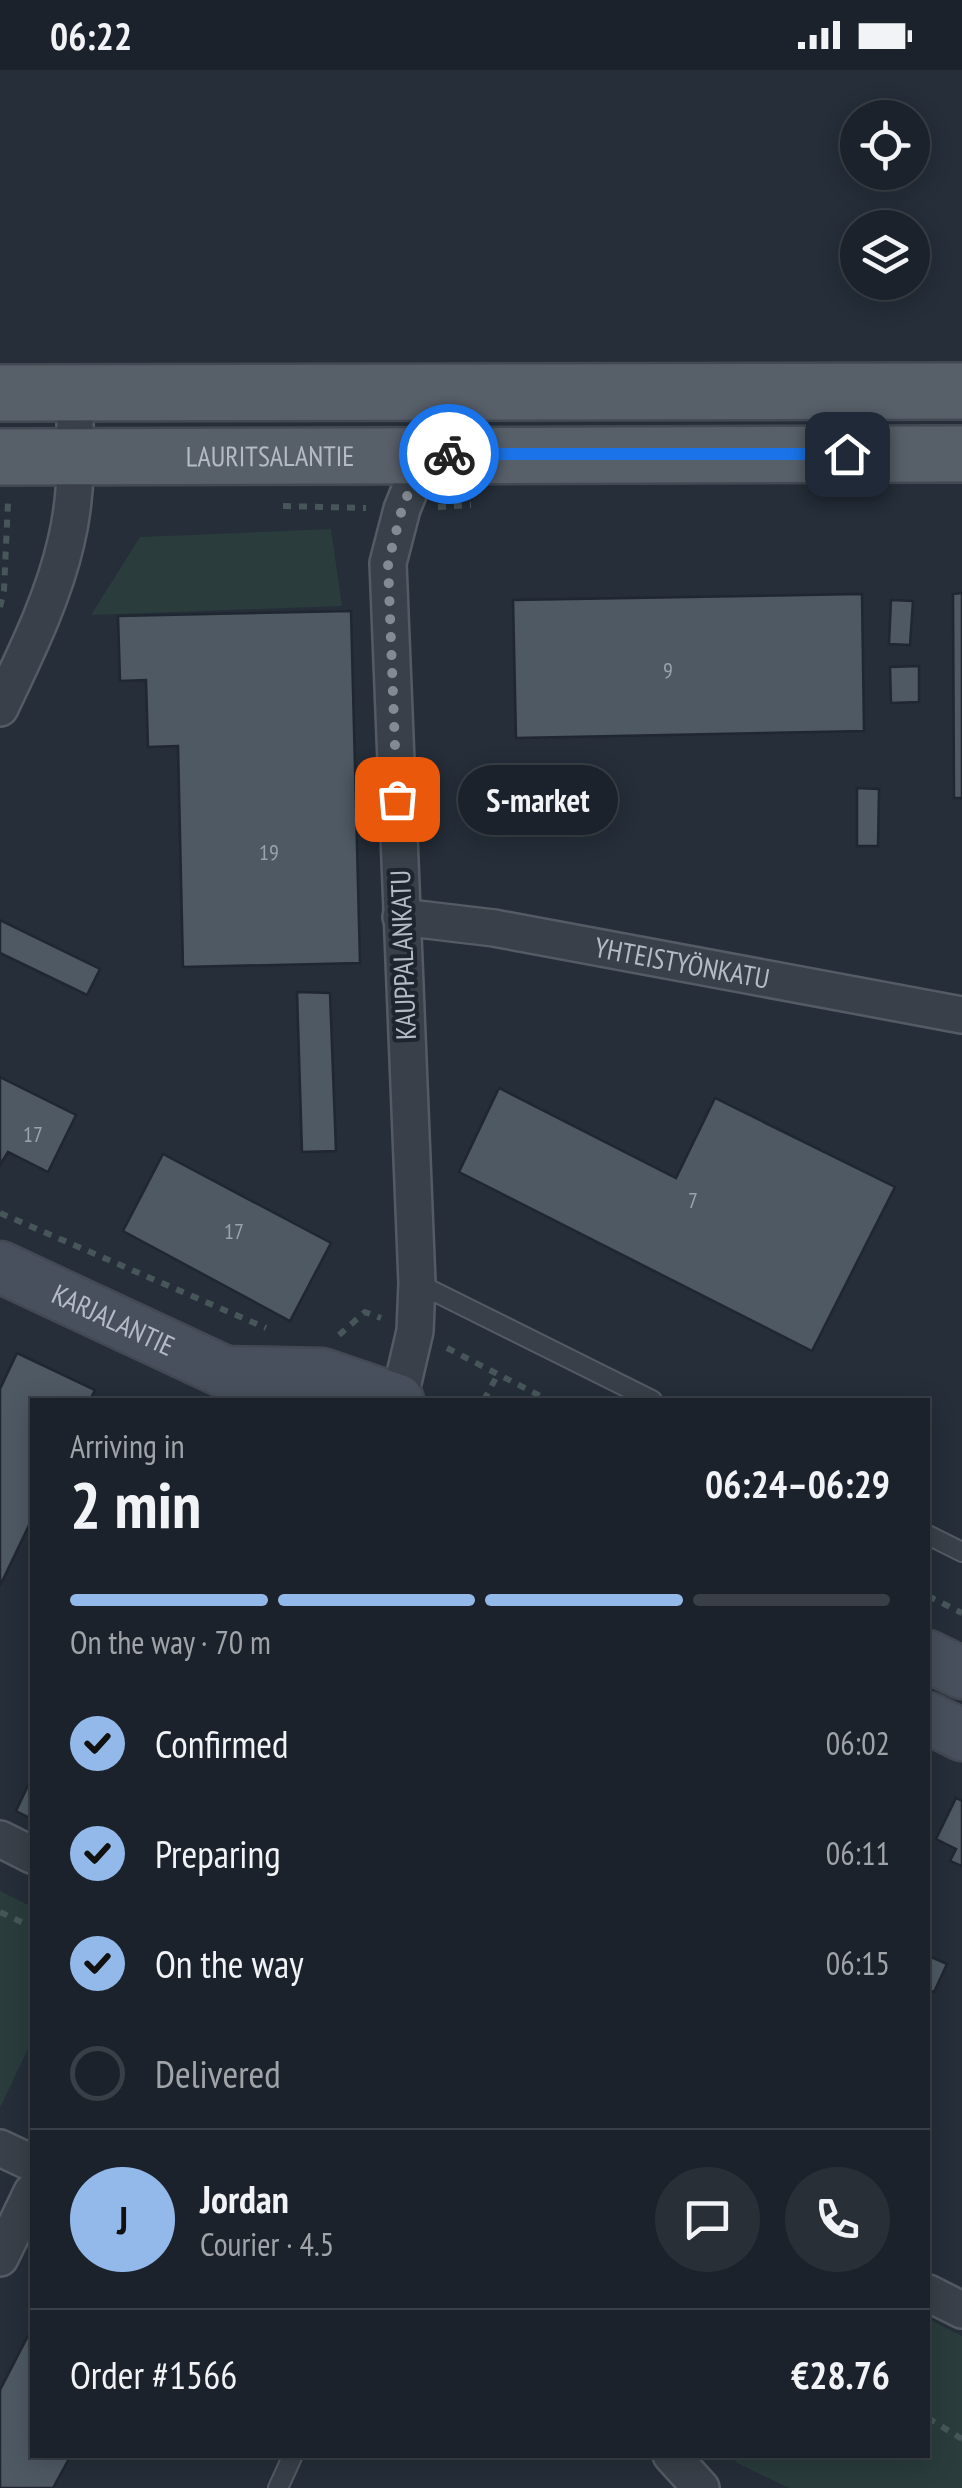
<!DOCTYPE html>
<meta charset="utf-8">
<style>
:root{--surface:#1c222b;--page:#292f37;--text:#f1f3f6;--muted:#a0a4a9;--line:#3a3f47;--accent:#93b9eb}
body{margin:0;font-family:"PT Sans Narrow",sans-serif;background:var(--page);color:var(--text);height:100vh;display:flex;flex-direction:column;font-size:38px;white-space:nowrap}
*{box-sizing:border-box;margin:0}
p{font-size:32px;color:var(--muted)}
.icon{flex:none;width:55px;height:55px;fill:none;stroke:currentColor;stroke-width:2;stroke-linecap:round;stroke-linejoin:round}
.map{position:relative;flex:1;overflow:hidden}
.drawer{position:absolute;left:30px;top:1328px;width:900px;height:1060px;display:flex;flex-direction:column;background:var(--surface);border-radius:0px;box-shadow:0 5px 25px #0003,0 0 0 2px var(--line)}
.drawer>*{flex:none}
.controls{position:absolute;left:840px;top:30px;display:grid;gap:20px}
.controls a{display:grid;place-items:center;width:90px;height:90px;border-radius:50%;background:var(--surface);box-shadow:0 5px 25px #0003,0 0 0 2px var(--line);font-size:50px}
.pin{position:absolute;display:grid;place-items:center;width:85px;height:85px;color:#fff;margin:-42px;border-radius:20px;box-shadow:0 5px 15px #0006}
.courier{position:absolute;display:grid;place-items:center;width:100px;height:100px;margin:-50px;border:8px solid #1a73e8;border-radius:50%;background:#fff;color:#222;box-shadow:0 2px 12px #0007}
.bubble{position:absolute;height:70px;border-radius:35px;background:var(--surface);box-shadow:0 5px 25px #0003,0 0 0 2px var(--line);font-size:32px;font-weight:800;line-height:70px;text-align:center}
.overview em{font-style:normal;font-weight:800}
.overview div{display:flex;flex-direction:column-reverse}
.overview{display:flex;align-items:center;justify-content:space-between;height:170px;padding:0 40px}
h1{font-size:65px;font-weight:800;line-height:75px}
.bar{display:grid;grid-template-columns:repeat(4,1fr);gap:15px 10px;align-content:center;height:120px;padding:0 40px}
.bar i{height:12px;border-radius:8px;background:var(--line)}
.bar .on{background:var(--accent)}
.bar p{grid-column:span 4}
.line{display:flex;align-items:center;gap:25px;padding:0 40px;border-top:2px solid var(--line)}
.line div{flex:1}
.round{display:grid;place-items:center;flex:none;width:105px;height:105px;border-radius:52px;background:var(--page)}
ol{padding:0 40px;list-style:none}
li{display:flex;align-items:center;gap:30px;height:110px}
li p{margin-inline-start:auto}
li .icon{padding:10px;border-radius:50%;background:var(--accent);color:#111;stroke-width:4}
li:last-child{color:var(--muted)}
li i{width:55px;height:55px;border:5px solid var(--line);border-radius:50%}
.status{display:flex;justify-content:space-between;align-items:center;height:70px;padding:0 50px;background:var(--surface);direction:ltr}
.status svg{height:28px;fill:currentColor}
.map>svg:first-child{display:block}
.green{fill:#2a3c3c}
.building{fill:#4e5964;stroke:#202730;stroke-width:2.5}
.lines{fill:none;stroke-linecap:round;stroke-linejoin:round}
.lane-casing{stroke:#545b64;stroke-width:22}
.street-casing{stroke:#545b64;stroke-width:40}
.secondary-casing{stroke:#424952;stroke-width:55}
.primary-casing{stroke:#424952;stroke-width:60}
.path{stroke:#475759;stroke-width:6;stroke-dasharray:8 8;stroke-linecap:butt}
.lane{stroke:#394049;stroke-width:18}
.street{stroke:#394049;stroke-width:35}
.secondary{stroke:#47505c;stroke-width:50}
.primary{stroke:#575f69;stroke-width:55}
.done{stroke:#828a94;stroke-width:10;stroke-dasharray:0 18}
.route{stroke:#1a73e8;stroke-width:12}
.labels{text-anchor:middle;stroke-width:8;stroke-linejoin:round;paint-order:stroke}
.number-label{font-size:22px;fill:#9aa2ad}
.street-label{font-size:28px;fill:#b4bbc5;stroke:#1e252e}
</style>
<div class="status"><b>06:22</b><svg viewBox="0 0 49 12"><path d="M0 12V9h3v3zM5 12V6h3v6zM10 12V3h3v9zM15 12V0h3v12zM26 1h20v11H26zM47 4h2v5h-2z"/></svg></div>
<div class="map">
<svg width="962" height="2418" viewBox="0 0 962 2418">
<rect width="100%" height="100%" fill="#252e39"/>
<g class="green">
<path d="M331 459 342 536 91 545 140 467Z"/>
<path d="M0 1821 32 1837V1970L0 2038Z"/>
<path d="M928 2249 962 2266V2418H789L735 2392 738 2385H928Z"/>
</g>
<g class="building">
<path d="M962 523V728H954L953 524Z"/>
<path d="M862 524 864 661 516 668 513 530Z"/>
<path d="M891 530 913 531 910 575 889 574Z"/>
<path d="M351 541 360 893 183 897 178 676 148 677 146 610 120 611 118 546Z"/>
<path d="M919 596V632L891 633 890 597Z"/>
<path d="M857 718 879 719 878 776H857Z"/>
<path d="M0 850 100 899 87 925 0 883Z"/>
<path d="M297 922 330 923 336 1081 302 1082Z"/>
<path d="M0 1007 76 1045 48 1102 8 1082 0 1095Z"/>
<path d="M499 1018 676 1108 715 1028 895 1117 812 1281 459 1102Z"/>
<path d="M163 1084 331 1173 290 1251 123 1161Z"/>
<path d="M17 1283 95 1320 90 1330H32V1449L0 1516V1319Z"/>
<path d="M32 1707V1749L16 1741Z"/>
<path d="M956 1728 962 1731V1796L950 1791 956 1779 936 1769Z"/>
<path d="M929 1886 947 1894 934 1922 928 1919Z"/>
<path d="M32 2258V2385H71L53 2418H0V2320Z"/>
</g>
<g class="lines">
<defs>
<g id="lane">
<path d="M417 1213 652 1330"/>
<path d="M928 1465 962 1482"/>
<path d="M278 2418 293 2385"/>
</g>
<g id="street">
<path d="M0 638C25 585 53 529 66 472 78 423 76 373 74 324"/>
<path id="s1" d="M401 847 494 858 962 945"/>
<path d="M399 1330 415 1261 417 1213 388 493 402 439 424 385"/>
<path d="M0 1769 32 1785"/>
<path d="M0 2078 32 2093"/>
<path d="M0 2188 32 2122"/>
<path d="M928 2223 962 2240"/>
<path d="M671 2385 701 2418"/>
</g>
<g id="secondary">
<path id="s2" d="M0 1197 225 1302 271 1330"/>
<path d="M225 1302 322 1304 398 1330"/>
<path d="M928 1586 962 1603"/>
<path d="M928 1648 962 1665"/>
</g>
<g id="primary">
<path d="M0 323 962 321"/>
<path id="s3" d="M0 387 962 384"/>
</g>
</defs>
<use href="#lane" class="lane-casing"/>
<use href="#street" class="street-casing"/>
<use href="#secondary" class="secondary-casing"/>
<use href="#primary" class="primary-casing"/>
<g class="path">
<path d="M283 436 366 438"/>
<path d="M438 437 471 435"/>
<path d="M0 537 4 520 8 432"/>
<path d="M0 1143 266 1258"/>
<path d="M339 1265 365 1242 381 1248"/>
<path d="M447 1278 548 1330"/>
<path d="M484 1330 498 1304"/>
<path d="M928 1526 962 1543"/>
<path d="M0 1842 32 1857"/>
<path d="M928 2348 962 2369"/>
</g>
<use href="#lane" class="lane"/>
<use href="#street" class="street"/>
<use href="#secondary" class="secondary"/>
<use href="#primary" class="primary"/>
</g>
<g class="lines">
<path class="done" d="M397 729 388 493 402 439 424 384H449"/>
<path class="route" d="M449 384H847"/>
</g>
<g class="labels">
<g class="number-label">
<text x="668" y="608">9</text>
<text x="269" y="790">19</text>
<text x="33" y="1072">17</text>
<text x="693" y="1138">7</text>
<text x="234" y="1169">17</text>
</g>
<g class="street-label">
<text dy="10" stroke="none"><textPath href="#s3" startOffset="270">LAURITSALANTIE</textPath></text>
<text transform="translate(403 885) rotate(-92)" y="10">KAUPPALANKATU</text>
<text dy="10" stroke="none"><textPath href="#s1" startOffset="285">YHTEISTYÖNKATU</textPath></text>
<text dy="10" stroke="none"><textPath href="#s2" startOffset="125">KARJALANTIE</textPath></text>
</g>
</g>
</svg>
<div class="controls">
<a><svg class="icon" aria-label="locate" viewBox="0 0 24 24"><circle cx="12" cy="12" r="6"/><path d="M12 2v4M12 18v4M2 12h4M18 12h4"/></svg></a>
<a><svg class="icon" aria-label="layers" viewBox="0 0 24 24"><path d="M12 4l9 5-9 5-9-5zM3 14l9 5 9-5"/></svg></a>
</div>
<div class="pin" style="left:397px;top:729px;background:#ea580c"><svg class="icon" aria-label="bag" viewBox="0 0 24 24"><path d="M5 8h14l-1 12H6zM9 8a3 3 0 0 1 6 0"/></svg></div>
<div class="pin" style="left:847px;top:384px;background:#1f2937"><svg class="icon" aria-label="home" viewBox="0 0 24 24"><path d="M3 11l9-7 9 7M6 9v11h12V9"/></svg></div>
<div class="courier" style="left:449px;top:384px"><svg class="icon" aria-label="bike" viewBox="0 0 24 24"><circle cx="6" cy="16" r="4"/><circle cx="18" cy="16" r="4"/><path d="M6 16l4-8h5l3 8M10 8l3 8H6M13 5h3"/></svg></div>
<div class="bubble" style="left:458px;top:695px;width:160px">S-market</div>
<section class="drawer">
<div class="overview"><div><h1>2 min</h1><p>Arriving in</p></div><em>06:24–06:29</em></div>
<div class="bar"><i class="on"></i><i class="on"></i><i class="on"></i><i></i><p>On the way · 70 m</p></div>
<ol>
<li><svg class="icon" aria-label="check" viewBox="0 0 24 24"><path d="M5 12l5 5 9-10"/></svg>Confirmed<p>06:02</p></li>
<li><svg class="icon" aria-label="check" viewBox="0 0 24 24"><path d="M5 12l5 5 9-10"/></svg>Preparing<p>06:11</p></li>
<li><svg class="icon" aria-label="check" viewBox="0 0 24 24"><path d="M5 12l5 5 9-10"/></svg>On the way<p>06:15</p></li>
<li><i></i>Delivered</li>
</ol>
<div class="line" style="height:180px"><b class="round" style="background:var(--accent);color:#111">J</b><div><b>Jordan</b><p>Courier · 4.5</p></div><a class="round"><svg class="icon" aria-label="chat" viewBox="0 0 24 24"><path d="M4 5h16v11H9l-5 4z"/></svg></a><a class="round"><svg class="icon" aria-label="phone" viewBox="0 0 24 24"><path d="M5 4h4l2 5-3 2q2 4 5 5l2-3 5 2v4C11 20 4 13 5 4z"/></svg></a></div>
<div class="line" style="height:130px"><div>Order #1566</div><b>€28.76</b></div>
</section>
</div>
